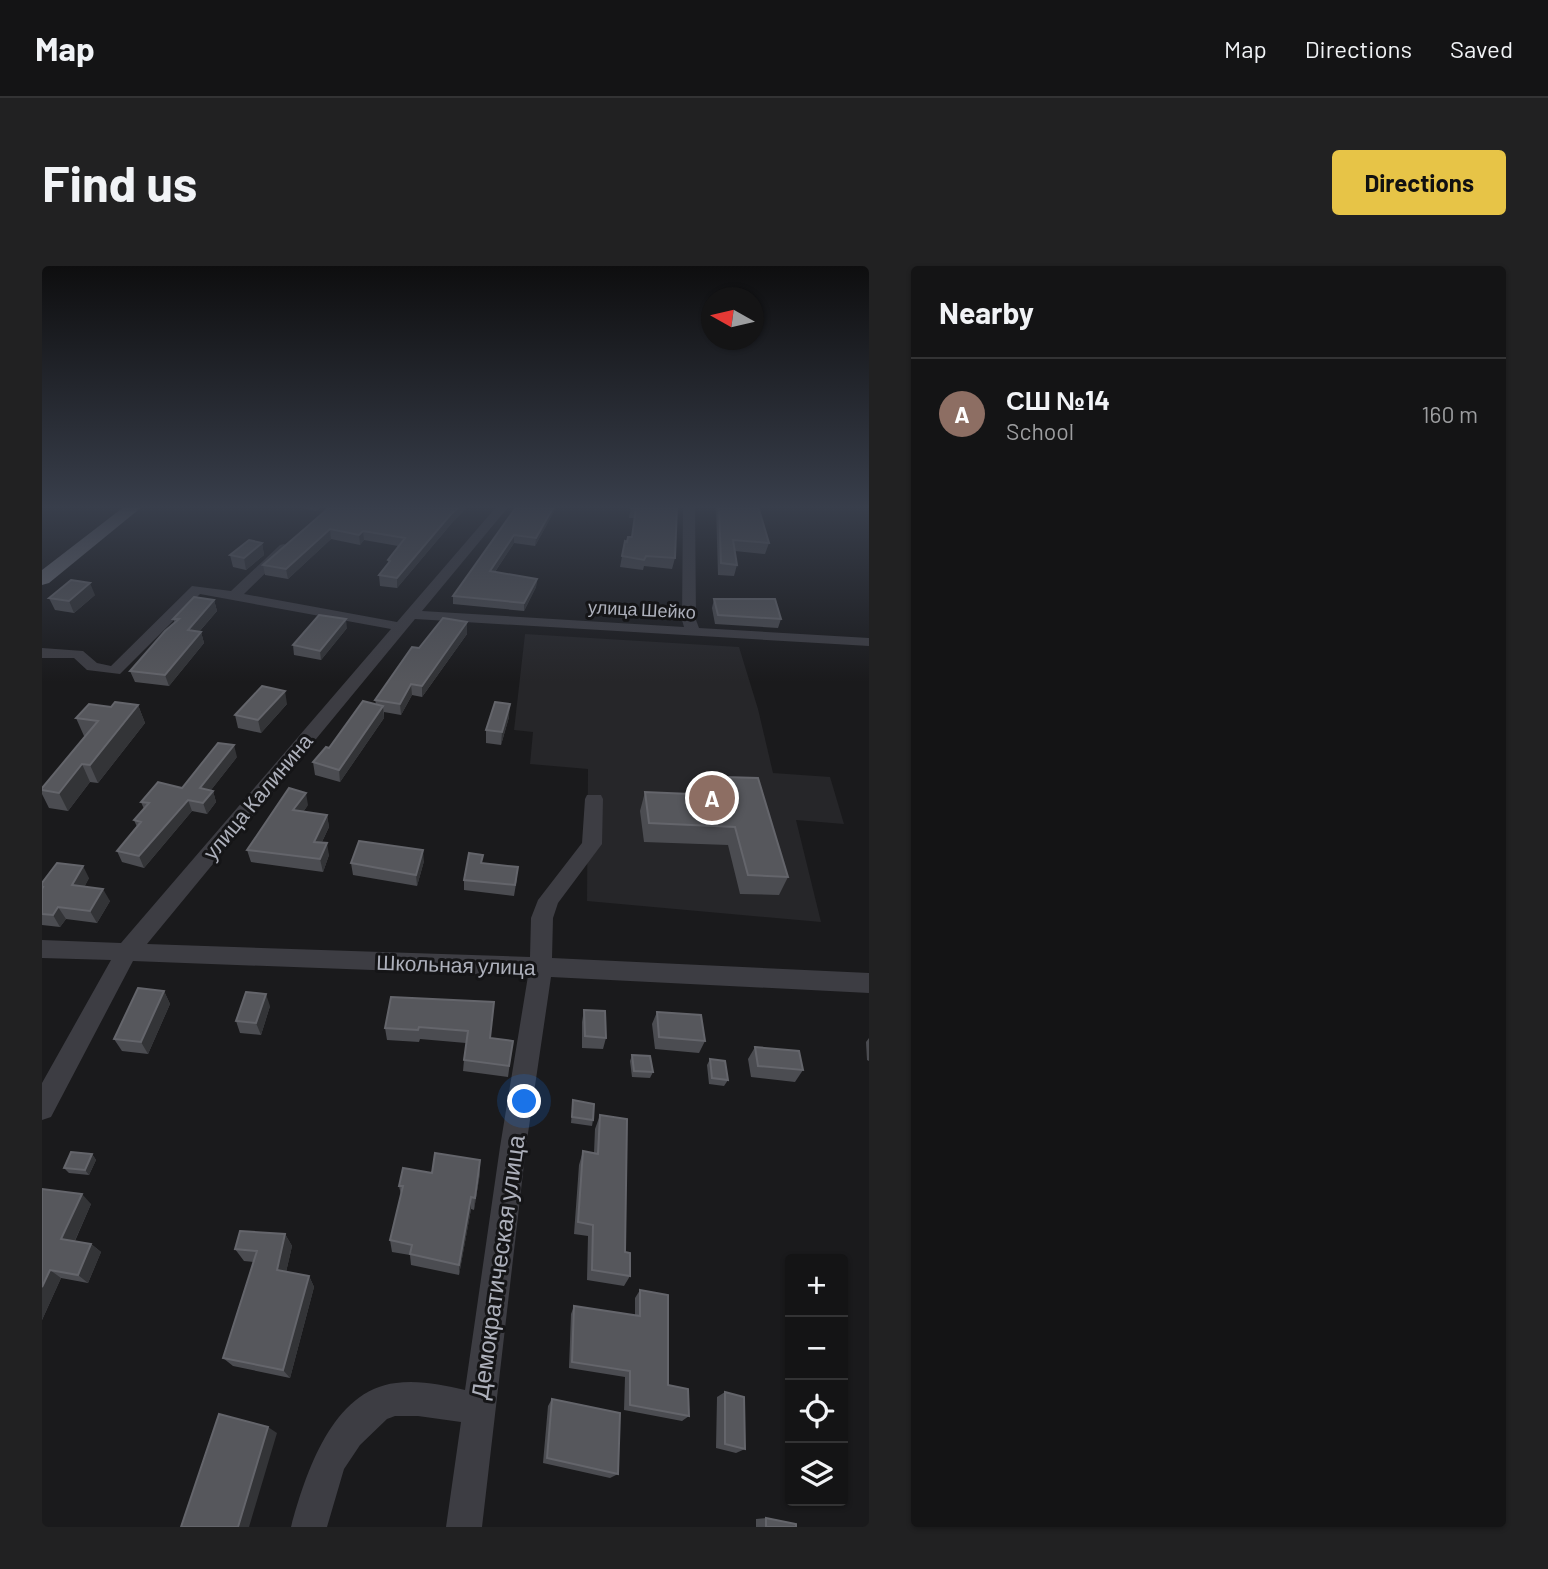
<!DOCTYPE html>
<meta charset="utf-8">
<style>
:root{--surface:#141415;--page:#212122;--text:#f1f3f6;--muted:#9d9ea0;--line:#333334;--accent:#e7c447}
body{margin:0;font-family:Barlow,sans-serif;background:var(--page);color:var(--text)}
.controls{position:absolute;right:21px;bottom:21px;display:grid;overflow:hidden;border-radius:7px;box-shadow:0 2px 5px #0004}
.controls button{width:63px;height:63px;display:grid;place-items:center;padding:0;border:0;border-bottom:2px solid var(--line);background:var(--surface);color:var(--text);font:35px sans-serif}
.compass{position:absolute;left:659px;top:21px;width:63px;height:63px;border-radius:50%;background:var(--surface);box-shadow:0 2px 5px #0004;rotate:278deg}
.you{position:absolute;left:483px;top:836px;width:24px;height:24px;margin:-18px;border:5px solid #fff;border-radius:50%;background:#1a73e8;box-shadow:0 0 0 10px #1a73e833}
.badge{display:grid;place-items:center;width:46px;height:46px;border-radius:50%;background:var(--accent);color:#fff;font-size:23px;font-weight:700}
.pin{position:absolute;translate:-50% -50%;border:4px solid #fff;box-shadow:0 2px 7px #0006}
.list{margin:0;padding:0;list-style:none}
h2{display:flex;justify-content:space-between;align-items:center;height:91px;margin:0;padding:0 28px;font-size:30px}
h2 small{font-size:23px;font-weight:400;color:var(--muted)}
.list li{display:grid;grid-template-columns:46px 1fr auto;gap:21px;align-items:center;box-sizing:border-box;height:112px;padding:0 28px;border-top:2px solid var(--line)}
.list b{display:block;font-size:26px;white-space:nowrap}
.list p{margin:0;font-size:23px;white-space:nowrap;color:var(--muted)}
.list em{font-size:23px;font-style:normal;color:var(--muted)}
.icon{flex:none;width:38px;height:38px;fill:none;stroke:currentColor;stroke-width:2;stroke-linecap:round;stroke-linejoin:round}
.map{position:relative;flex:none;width:827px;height:1261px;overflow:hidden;border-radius:7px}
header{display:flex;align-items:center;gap:42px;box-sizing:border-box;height:98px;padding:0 35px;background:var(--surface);border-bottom:2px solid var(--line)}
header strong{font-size:33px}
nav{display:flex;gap:38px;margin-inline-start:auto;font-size:24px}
.intro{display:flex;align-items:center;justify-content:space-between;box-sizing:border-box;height:168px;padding:0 42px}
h1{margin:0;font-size:49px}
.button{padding:18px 32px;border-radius:7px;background:var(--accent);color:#111;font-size:24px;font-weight:700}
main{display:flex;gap:42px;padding:0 42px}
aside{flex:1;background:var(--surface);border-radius:7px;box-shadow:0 2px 5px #0004}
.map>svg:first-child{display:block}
.built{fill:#262629}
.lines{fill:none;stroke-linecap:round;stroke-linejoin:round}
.minor{fill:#3d3d43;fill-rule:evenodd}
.highway{fill:#676971;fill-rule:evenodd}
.wall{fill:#4b4c51}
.shaded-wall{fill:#333437}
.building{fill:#56575c;stroke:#64656b;stroke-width:2}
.labels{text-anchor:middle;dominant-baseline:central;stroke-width:6;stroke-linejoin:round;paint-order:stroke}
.far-street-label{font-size:18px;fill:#adb0bb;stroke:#151517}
.street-label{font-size:21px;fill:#adb0bb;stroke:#151517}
.near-street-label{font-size:24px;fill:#adb0bb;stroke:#151517}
</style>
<header>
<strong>Map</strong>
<nav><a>Map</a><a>Directions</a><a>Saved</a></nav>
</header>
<div class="intro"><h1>Find us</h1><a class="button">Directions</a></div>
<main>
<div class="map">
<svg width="827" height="1261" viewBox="0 0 827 1261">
<rect width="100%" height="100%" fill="#1a1a1c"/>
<!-- built -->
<path class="built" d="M483,368L697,381L716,443L731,507L788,511L802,558L754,554L779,656L545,635L546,503L488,498L491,466L472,464Z"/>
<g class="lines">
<!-- minor -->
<path class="minor" d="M455,240H467L380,345L642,361L640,354L641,240H653L654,354L657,362L827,372V380L373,353L105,678L488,691L489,652L496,634L540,577L543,533L545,529H559L561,533L560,578L516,637L511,652L510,692L827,707V727L509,711L484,881L440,1261H404L419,1156L376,1150H353L345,1153L318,1179L302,1203L285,1261H249C263,1209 290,1124 354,1117C377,1114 401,1119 423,1124L458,881L486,710L91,695L9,851L0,854V817L69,694L0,692V674L79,677L349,363L158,328L78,408L45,404L32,392H0V382L41,385L55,397L69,400L150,320L189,325L238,279L242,278L248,282L246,285L202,328L355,356Z"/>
<!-- highway -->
<path class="highway" d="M83,240H101L7,317L0,319V304Z"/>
</g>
<!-- wall -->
<path class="wall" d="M250,240H281L274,245Z
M289,240L409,258L355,322L338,320L337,309L346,297V294L356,280L322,274L318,279L289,273L246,313L223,309L221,299Z
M475,240H515L493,280L472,277L453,306L495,313L494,321L482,345L411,338V330Z
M589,240H635L633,292L630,303L602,300L601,304L578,301L583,275L585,276L590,271L592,252H587Z
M674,240H716L727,277L723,288L693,285L695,299L692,310L676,309Z
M220,277L222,289L204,304L191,301L188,289Z
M53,329L32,347L13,344L7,332Z
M672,333L739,353L736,362L673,358L670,342Z
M172,334L175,345L157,366H159L162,377L127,420L93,416L88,405L133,357L131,353Z
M425,356V368L380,431L370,429L359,449L342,446V452L298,516L273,509L271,496L334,438L333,434L377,382Z
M305,362L279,394L252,389L251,379Z
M245,438L219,467L196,462L193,449Z
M96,439L103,457L56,517L48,516L26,545L7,542L0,528V522L44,470H42L34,452L69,441Z
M467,451L459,479L444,477V464Z
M195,491L169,524L171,525L174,536L165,548L150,545L102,602L80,596L75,585L95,561L92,554L102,543L99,536L140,522Z
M681,511L746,611L737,629L698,628L686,579L602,576L598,545L603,526L651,541L677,542L674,530Z
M266,539L261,546L285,549L287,561L280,576L287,589L281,606L209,596L205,584Z
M382,595L375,620L311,609L309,597Z
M440,597L475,612L472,630L422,624V614Z
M47,612L42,621L68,635L55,657L24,653L18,661L0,659V617Z
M122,725L128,738L106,788L80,785L72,773Z
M349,731L449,772L471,775L466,811L421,805L422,794L424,777L378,773L377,776L345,774L343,762Z
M228,740L219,769L198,767L194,755Z
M542,744L564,772L561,783L540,782V756Z
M615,746L663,775L657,787L613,783L610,758Z
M827,772V795L825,794L824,776Z
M713,781L761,804L753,816L709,811L706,793Z
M590,789L611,806L608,812L590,811L588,795Z
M668,793L686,814L682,820L667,818L665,799Z
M531,834L551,854L550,860L529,857Z
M558,849L588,1010L582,1020L545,1014L546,970L532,968L537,899L541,885L552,887L553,863Z
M50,888L54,894L47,909L27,907L22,902Z
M390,907H438L432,944L429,943L417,1009L369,999L368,989L350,986L348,974L359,929L357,920Z
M0,923L49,938L33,975L49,978L59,986L46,1017L19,1012L0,1054Z
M243,968L250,980L244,1006L267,1010L272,1021L248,1112L191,1100L181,1092L212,996L202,995L193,983Z
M598,1024L626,1119L647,1150L640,1155L582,1144L583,1111L527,1102L529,1048L532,1040L593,1050V1032Z
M683,1126L703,1183L694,1187L674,1182L675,1131Z
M510,1133L576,1208L568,1212L501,1197L506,1140Z
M724,1252L754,1261H714V1253Z"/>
<!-- shaded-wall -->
<path class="shaded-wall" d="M274,240H281L274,245Z
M418,240H427L409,258L355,322V312L409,248Z
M512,240H515L493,280L494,272Z
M288,263L289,273L246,313L244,303Z
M321,265L322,274L318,279L317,269Z
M472,269V277L448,313V305Z
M220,277L222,289L204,304L202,292Z
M495,313L494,321L482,345V337Z
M48,317L53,329L32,347L27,335Z
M172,334L175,345L149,375L146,364Z
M304,353L305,362L279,394L278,385Z
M425,356V368L380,431V420Z
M159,366L162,377L127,420L123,409Z
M369,418L370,429L359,449L358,438Z
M243,425L245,438L219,467L216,454Z
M468,438L467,451L459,479L460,466Z
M96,439L103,457L56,517L48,499Z
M341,440L342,452L298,516L297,504Z
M192,479L195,491L162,533L158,522Z
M40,498L48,516L26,545L17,527Z
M171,525L174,536L165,548L161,537Z
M264,527L266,539L254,556L251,544Z
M146,534L150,545L102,602L97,590Z
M285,549L287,561L274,588L272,576Z
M285,577L287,589L281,606L278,593Z
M381,584L382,595L375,620L374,609Z
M41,600L47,612L37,632L30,619Z
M61,623L68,635L55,657L48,645Z
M16,641L24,653L18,661L11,649Z
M122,725L128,738L106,788L99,776Z
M224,728L228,740L219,769L214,757Z
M50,888L54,894L47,909L43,904Z
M438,894V907L432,944L433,932Z
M40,928L49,938L30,981L19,973Z
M429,931V943L417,1009V999Z
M243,968L250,980L242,1015L235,1004Z
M49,978L59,986L46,1017L36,1009Z
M8,1004L19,1012L0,1054V1021Z
M267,1010L272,1021L248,1112L241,1104Z
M226,1161L235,1167L207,1261H196Z"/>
<!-- building -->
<path class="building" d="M289,240H375L381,241L382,240H418L409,248L355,312L337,309L348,295L346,294L363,272L321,265L317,269L288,263L244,303L221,299Z
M475,240H512L494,272L472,269L448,305L495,313L482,337L411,330Z
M589,240H635L633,292L604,290L602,294L580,290L583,275L585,276L586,271H590L594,242H589Z
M677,240H716L727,277L691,274L695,299L679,297Z
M207,274L220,277L202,292L188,289Z
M29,314L48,317L27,335L7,332Z
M152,331L172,334L146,364L159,366L123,409L88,405L123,365L137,353H131Z
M672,333H733L739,353L676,349Z
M277,349L304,353L278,385L251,379Z
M401,352L425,356L380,420L369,418L358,438L333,434L370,381L377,382Z
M220,420L243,425L216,454L193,449Z
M321,435L341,440L297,504L271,496L284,481L287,482Z
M73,436L96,439L48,499L40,498L17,527L0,524V522L56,455L34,452L47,438L69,441Z
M453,436L468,438L460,466L444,464Z
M176,477L192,479L158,522L171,525L161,537L146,534L97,590L75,585L99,556L92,554L107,537L99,536L116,516L140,522Z
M681,511L716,512L746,611L706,609L693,561L607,557L603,526L648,528L651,541L680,542L679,537H687Z
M247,522L264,527L251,544L285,549L272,576L285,577L278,593L205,584Z
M317,575L381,584L374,609L309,597Z
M427,587L441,589L439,597L476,601L473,619L422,614Z
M15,597L41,600L30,619L61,623L48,645L16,641L11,649L0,648V623L1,621H0V617Z
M96,722L122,725L99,776L72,773Z
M204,726L224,728L214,757L194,755Z
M349,731L452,736L448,772L471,775L467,800L422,794L426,765L377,761L376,764L343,762Z
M542,744L563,745L564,772L543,770Z
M615,746L659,749L663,775L617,771Z
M713,781L757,785L761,804L716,800Z
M590,789L608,790L611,806L592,805Z
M668,793L683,795L686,814L670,812Z
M531,834L552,838L551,854L530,851Z
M558,849L585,853L583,986L588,987V1010L550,1004L551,959L536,956L541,885L556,888Z
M29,886L50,888L43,904L22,902Z
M393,887L438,894L433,932L429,931L417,999L368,988L370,979L348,974L361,920H357L361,902L390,907Z
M0,923L40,928L19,973L49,978L36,1009L8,1004L0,1021Z
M198,965L243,968L235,1004L267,1010L241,1104L181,1092L215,985L193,983Z
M598,1024L626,1029V1119L646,1123L647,1150L588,1139V1105L530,1096L532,1040L598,1050Z
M683,1126L702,1131L703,1183L683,1178Z
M510,1133L578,1147L576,1208L505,1192Z
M177,1148L226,1161L196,1261H139Z
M724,1252L754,1258V1261H724Z"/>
<!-- sky -->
<linearGradient id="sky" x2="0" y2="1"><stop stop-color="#0e0e0f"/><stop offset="0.58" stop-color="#383e4b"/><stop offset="1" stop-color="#383e4b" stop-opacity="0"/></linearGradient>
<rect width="827" height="416" fill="url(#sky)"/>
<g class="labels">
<!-- far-street labels -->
<g class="far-street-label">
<text transform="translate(600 343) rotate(3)">улица Шейко</text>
</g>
<!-- street labels -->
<g class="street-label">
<text transform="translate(215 530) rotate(-50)">улица Калинина</text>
<text transform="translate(414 698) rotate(2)">Школьная улица</text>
</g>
<!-- near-street labels -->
<g class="near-street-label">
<text transform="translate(455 1001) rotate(-82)">Демократическая улица</text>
</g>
</g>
</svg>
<div class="controls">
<button>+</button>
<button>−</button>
<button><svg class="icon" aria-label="locate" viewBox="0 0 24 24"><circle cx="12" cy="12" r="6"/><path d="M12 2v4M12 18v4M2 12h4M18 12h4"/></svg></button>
<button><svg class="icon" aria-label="layers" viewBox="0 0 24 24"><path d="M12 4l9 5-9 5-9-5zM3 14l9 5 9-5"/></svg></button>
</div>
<svg class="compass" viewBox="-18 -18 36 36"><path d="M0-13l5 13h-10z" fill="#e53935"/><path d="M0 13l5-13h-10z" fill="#9d9ea0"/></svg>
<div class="you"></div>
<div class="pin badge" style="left:670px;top:532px;background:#8d6e63">A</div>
</div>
<aside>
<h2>Nearby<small></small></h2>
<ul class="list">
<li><span class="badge" style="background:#8d6e63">A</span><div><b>СШ №14</b><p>School</p></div><em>160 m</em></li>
</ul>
</aside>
</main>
